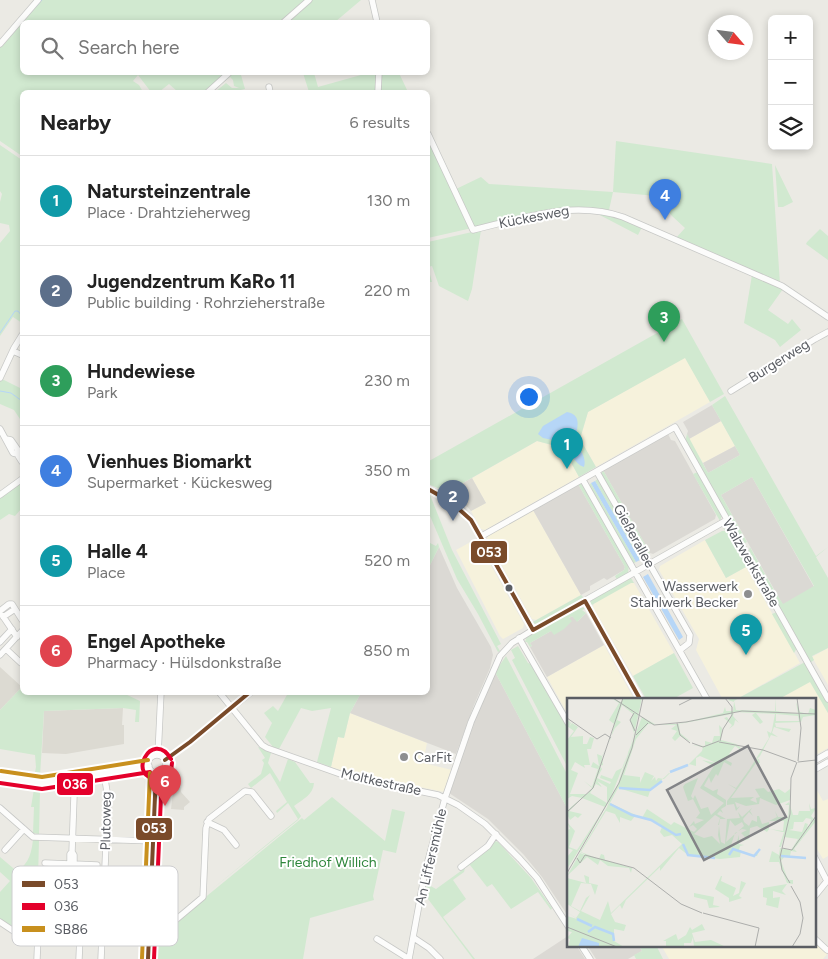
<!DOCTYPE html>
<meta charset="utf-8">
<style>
:root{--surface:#fff;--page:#f2f2f2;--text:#222;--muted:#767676;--line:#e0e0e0;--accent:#0b8043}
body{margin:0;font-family:Figtree,sans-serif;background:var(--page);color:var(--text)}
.controls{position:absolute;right:15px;top:15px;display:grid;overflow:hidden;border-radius:8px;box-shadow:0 2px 8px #0003}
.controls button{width:45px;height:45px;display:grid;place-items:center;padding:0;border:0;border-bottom:1px solid var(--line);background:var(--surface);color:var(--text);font:25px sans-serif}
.compass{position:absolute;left:708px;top:15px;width:45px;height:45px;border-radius:50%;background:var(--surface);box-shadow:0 2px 8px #0003;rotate:118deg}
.you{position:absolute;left:528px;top:396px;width:18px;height:18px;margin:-12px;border:4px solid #fff;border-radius:50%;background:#1a73e8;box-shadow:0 0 0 8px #1a73e833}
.badge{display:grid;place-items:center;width:32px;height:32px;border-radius:50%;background:var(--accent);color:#fff;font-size:16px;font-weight:700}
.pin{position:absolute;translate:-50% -41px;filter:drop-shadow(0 1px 2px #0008)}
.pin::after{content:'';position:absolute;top:26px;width:18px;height:15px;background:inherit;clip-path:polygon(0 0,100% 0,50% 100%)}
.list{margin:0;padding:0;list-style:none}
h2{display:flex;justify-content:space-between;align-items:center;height:65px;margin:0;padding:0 20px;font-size:21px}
h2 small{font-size:16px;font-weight:400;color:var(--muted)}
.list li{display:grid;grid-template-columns:32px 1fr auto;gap:15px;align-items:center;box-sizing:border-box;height:90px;padding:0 20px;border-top:1px solid var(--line)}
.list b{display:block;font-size:19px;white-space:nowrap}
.list p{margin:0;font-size:16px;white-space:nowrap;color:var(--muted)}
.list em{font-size:16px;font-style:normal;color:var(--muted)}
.icon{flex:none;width:28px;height:28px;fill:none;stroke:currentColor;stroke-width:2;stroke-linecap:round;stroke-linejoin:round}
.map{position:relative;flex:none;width:828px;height:959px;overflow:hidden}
.search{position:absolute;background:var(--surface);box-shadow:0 2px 8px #0003;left:20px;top:20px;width:410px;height:55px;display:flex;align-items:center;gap:12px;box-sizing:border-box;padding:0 18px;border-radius:8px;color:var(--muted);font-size:19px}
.panel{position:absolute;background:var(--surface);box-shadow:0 2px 8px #0003;left:20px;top:90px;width:410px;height:605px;border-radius:8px}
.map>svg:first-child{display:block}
.commercial{fill:#f6f2dc}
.industrial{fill:#dbd9d4}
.education{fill:#dcdad2}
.green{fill:#d1e9d0}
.water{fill:#b6d6f7}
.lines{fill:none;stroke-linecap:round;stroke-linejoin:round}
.stream{stroke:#b6d6f7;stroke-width:1}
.minor-casing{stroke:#c7c8c6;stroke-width:7}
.minor{stroke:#fcfcfb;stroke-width:5.5}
.bus-1-casing{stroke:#fff;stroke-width:8}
.bus-2-casing{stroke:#fff;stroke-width:8}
.bus-3-casing{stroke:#fff;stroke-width:8}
.bus-1{stroke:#7a4b2a;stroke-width:4}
.bus-2{stroke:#e4002b;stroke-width:4}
.bus-3{stroke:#c8901e;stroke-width:4}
.bus-dot{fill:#5a5d63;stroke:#fff;stroke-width:2}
.poi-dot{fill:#8d8e90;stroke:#fff;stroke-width:2}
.labels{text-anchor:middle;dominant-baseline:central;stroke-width:4;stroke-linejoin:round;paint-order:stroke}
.street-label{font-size:14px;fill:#5a5d63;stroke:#fff}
.poi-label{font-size:14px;fill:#5a5d63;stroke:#fff;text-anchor:end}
.park-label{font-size:14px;fill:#2e863b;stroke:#fff}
.inset-river{fill:none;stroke:#b6d6f7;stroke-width:2.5}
.inset-road{fill:none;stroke:#adaeac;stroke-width:1}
.view{fill:#838487;fill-opacity:0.15;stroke:#838487;stroke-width:2.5}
.inset-edge{fill:none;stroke:#5a5d63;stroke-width:2.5}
.key{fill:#fff;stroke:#ceced0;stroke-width:1}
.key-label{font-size:14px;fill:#5a5d63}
.line-badge{stroke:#fff;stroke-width:2}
.badge-label{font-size:14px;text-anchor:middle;font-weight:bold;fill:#fff}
</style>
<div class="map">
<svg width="828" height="959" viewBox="0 0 828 959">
<rect width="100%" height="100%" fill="#ebeae4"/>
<!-- commercial -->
<path class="commercial" d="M685,357L710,402L596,467L580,439L588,412Z
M721,421L735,446L703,463L689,439Z
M537,441L563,448L579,477L485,530L481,529L471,511L486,503L472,478Z
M533,510L581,595L536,620L532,619L487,539L488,535Z
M476,539L524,624L523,628L503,639L500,636L456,550Z
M705,540L726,578L746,567L800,663L737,699L722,698L696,650L699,639L659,570L660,566Z
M631,582L634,583L674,653L633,676L593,607L594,603Z
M604,645L634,699H568V715L547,677Z
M828,648V685L812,657Z
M810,681L828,713V748L814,756V699H779Z
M350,713L427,743L423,763L452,770L444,792L351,773L331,767L338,737L344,738Z
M814,785L823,801L828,799V856L823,859L814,844Z
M814,941L828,953L823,959H669L661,945H814Z"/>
<!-- industrial -->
<path class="industrial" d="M712,405L721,421L689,439L687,434L688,431L683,422Z
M668,434L671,440L675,441L716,515L715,519L653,554L650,553L603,470Z
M735,446L740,455L708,473L703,463Z
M752,477L814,587L783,605L721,495Z
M578,484L625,567L624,570L607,580L604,578L590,586V590L581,595L533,510Z
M439,547L457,588L491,647L493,655L490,668L474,705L456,754L350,713L361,693L428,692V569Z
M586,613L604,645L547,677L530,647L532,646L530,643L551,631L572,616L578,621Z
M495,672L568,810V916L542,877L524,855L488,819L449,793L466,741Z
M568,936V945H576L585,959H533Z
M587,945H639L642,951L628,959H596Z"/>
<!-- education -->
<path class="education" d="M472,478L486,503L471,511L463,502L447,492Z
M0,667L22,687L0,710Z
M123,708L122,725H124V744L66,754L42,753L44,711Z
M180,786L181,792L190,802L184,807V810L171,809L173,792Z"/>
<!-- green -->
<path class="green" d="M40,0H361L335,22H289L287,17L281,22H22V72L228,73L206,92H178L169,84L159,92H151L138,75L133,81L139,85L143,92H22V156L0,141V46Z
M381,72L399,73L408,92H381Z
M232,73H243L241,75L245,89L232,92H215L226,83L232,88H239L234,86L233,80L230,77L211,92Z
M303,73H314L318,87L368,73H377V92H309Z
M428,136L472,228L428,238Z
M616,141L772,164L780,284L676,238L685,228L672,216L656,196L613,192L609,210L574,207L554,209L474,228L456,189L481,177L489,184L613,192Z
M0,145L22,160V323L13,317L0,336V243L10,231L9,225L0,223V202L2,194L0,191Z
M775,165L793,202L783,207H778Z
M594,212L608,213L642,227L638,235Z
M820,229L828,236V260L806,244L807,242Z
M481,230L472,289L468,301L439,286L432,266L428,267L432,282H428V242Z
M752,275L783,289L768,310L788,324L792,319L801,330L780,347L775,340L744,323Z
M682,319L724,394L710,402L685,358L588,412L580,439L596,467L579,477L563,448L537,441L447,492L428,484V457L429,461Z
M0,378L22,389V422L14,410L0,404Z
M725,396L816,556L828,547L816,557L828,578V648L812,656L814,660L810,663L773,596L776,593L783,604L814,586L752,477L721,495L747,542L743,544L685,442L687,434L708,473L740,455L712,405Z
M603,470L650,553L646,555L601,475Z
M698,472L722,515L720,521L693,474Z
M599,478L644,557L640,560L595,481Z
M22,481V508L15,516L9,514L0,520V496Z
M581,483L629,565L628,573L617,580L615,576L624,570L625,567L578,484Z
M591,483L636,562L632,564L588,487Z
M428,494L430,495L452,550L501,644L497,646L500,651L498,652L478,614L457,579L430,516L428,507Z
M723,528L732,533L748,562L746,567L726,578L705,540L722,531H725Z
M428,542L436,546L438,543L439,547L428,569Z
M750,547L774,590L770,592L748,553Z
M631,578L634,583H631L590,606L591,599Z
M581,595L584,598L538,624L531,623Z
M577,607L586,608L582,610L586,613L577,622L572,616L569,618L572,621L564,629L554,635L551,631L530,643L532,646L530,647L527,642H525L527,636Z
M777,612L797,648L794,653L772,614Z
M518,646L528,663L531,664L568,729V768L512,660L515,658L511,650Z
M674,653L693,688L673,699H646L633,676Z
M506,656L568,776V810L495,672Z
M805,662L828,703V713L810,682L779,699H737Z
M22,687V692L123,693L140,701L139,722H135L136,710L123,708L44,711L40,776L34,778L36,767L35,755L0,749V710Z
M288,693H361L350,713L344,738L338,737L331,767L317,762L331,708L312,711L301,708L279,749L273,747L265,737L272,723L264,713L273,706L278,711Z
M258,747L271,753L268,763L280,782L288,759L295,762L310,783H314C313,795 303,799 294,806L301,816L298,820L206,894L298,819L288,803L277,813L276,811L287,802L270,773L251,788L248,784L261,774L264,763L262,760L265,758Z
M34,789L40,790L39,834L33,833L34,807H31Z
M332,797L385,841L392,809L405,812L396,853L383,850L373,896L374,900L310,918L303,959H153L157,931H164L302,818L304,820Z
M33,839L39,840L38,879L64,880L66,882L103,881V894L76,893L74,891H59L57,893L37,892L14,928L0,919V892L10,881L0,872V857L13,868L18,870C29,864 32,851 33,839Z
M495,841L498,842L531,878L552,908L551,910L538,892L511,909L492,884L487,887L470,865L465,868L464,872L453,880L466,899L443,917L475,959H473L428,899L424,898L427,884L436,889L465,868Z
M639,945H656L663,959H636L634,955L642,951Z"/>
<!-- water -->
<path class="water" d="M567,412C585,416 574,430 577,441C579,450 587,457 584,467C574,464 570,450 562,442L543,438L538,434L543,426Z
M595,481L640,560L636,562L591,483Z
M648,574L683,637L679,640L643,577Z"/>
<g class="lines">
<!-- stream -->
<path class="stream" d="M23,21L42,0
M0,333L15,311H18L22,316
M0,391L11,393L22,401
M31,886L48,890C52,888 55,884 59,883C64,882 90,886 96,888"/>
<!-- minor casing -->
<g class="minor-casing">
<path id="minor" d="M372,0L377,22
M284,22L309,0
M0,44L38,0
M269,87L270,92
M208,92L230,72
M378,92L379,72
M428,134L473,230C523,218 573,200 623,217L782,286L828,317
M13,351L22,355
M0,378L14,348L22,335
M731,391L815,339L828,332
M0,429L13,453L17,454
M6,439L11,440L18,450L17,454L22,462
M597,472L690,635L689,643L680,650
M583,480L707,699
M428,489C446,497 458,504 471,520L533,630
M0,495L22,479
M480,537L675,427L828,699
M585,601L640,699
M0,611L9,604H12L22,620
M0,612L17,637
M3,617L15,609
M519,638L568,723
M0,642L12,629
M6,649L21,663L22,661
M0,655L22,631
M219,692L262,745L267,748L346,776L438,795L458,805L485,824L520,859L537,878L568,926
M158,755L161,692
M148 764a9 9 0 1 1 18 0a9 9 0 1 1-18 0Z
M165,760L190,742L251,692
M814,761L828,753
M814,770L828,762
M0,777L42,783L149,766
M72,778L74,796L72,852L70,854V864H74V855L72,852
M0,808L33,837L154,841
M207,822L224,830L236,845
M5,850L24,829
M814,856L827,881L814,897
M45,863L70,864
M74,864L97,865
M461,867L488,846L496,834
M43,908L72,909
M64,909V917L70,922
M0,922L15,932L38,935L150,939
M151,928H166L203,897L206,828L209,819L245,791L252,792L271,816
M70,936L72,909L96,910
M414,938L429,948L440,959
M814,938L827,950
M377,939L409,959
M581,945L590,959
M37,959L38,935
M79,959L80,936
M101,959L108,798L104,773
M148,959L150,939L156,773
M409,959L425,872L445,798L471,722L500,656L512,643L533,630L727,520"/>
</g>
<!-- minor -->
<use href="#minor" class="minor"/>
<!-- bus-1 casing -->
<g class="bus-1-casing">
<path id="bus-1" d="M428,489L451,502L471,520L533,630
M585,601L640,699
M533,630L585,601
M165,760L190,742L250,692
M148,959L156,773"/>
</g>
<!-- bus-2 casing -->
<g class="bus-2-casing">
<path id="bus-2" d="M171,759C152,727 124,780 160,779L171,771L172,763
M0,783L42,789L150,772
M154,959L162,773"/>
</g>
<!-- bus-3 casing -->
<g class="bus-3-casing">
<path id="bus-3" d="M1,771L42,777L148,760
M142,958L150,773"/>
</g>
<!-- bus-1 -->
<use href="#bus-1" class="bus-1"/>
<!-- bus-2 -->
<use href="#bus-2" class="bus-2"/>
<!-- bus-3 -->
<use href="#bus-3" class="bus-3"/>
</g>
<!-- markers -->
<circle class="bus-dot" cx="509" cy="588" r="4.5"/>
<g class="poi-dot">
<circle cx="748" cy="594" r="5"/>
<circle cx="404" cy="757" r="5"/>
</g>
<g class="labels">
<!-- street labels -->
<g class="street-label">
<text transform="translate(534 217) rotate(-11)">Kückesweg</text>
<text transform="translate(779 361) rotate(-32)">Burgerweg</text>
<text transform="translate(634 536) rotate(61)">Gießerallee</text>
<text transform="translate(751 563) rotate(60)">Walzwerkstraße</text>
<text transform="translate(381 782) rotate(13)">Moltkestraße</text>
<text transform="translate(106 821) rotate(-89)">Plutoweg</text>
<text transform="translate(431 857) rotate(-77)">An Liffersmühle</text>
</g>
<!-- poi labels -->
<g class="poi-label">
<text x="738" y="586">Wasserwerk<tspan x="738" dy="16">Stahlwerk Becker</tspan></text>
<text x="414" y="757" text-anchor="start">CarFit</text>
</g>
<!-- park labels -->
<g class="park-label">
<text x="328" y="862">Friedhof Willich</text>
</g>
</g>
<!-- overview -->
<g transform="translate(567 698)">
<rect width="249" height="249" fill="#ebeae4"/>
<path d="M44,0L54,4L56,0H75L67,36L51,86L34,117L0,171V159L6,152L0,150V132L3,131L0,124L8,133L2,149L10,152L38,109L15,100L2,113L15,116L11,120L8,118L3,122L0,116V113L4,109L15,100L5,98L0,101V42L7,33L0,28V21L4,25L2,29L5,25L11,29L4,39L16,38V46H20L23,39L27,40L24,51H20L23,67H17L18,70L8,64L4,72L11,75L3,96H20L25,90L17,83L25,89L31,71L24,69L26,64L32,68L30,56L35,58L44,40L47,26L42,22L52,5ZM55,7L66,16L63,22L67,35L57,69L49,73L45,81L34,77L33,80L44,84L43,86L30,80L35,71L33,68L36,67L35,59L48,30L54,24L50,22ZM30,83L40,89V105L23,95L29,86L35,89ZM165,0H172L167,3L169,12L208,13L209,0V13L231,16L229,4L233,14L241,16L243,10L249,12V17L236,19L234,24L208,25L209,29L224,31L222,34L207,29L205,35L211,39L204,37L193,58L189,62L192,61L193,65H189L164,100L187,99L183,102L190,105L189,100L193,99L188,91L197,90L201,94L212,91L218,95L223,91V102L209,107L193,100L192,106L179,108L168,104L170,110L173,108L169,113L167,106L160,107V103L169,91L161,86L169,90L182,72L202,40L200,33L204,35L205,32L208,16L189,15L196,24L193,26L185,17L188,15L167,14L166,18L172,25L164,33L172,25L168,22L167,27L162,31L165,27L157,20L160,19L162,22L165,16L112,26L113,35L124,44L113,38L108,43L105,40L110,33L104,31L109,27L81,26L69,41L57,77L73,79V85L78,74L87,78L84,83L88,79L89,83L91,80L97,81L107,71L121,67L135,53L136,49L125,47L138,48V43L145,45L147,38H153L152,27L155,30L154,42L169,46L173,49L174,52L168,48L162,56L166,58L162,57L159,62L165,65L164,68L157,64L151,78L149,76L144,85L142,79L137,88L146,93L151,91L150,96L159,102V108L154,111L156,115L153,113L150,116L159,121H153L152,127H157H151L153,120L148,117L127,136L137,140L145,138L153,146L151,137L152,128L154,144L158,146L160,121L173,120L171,114L175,119L185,110L183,113L186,118L182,114L176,121L177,124L182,128L185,122L190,124V118H192L195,126L202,124V131L200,134L190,128L183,130L182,141L176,143L178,139L174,135L180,132L175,131L168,135L164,147H169L172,137V146L177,147L173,148L172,152L187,158L193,151L190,158L181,157L174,153L173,159L153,161L121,157L112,150L93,173V169L59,202L55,211L53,207L44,216L48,224L59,227L57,233L47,231V243L57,249H1L3,241L0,240L5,234L0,233V218L10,221L0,214L9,220L13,214L0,206V180L19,185L17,177L22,179V185L31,187L28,197L24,186L14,185L4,208L13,213L19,200L23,197L14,213L33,222L41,203L44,215L115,146L105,137L97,139L93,134L95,129L84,122L68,118L64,123L53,119V125L48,116L39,113L14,154L32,161L34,156L37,157L38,162L65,170L64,175L62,170L41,168L33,162L31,167L20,159L0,178L13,155L21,158L13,154L40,109L75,19L88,26H111L156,15L158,9L159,13H166L167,4L161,2ZM209,16L231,18L232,23H209ZM133,58L149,65L135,62L147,68L133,90L157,105L144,117L141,109L134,111L128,97L126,101L124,98L131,80L118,86L116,89L121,103L126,101L133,115L129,120L137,122L128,126L127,123L122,129L126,127L130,131L127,134L107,124L104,127L80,111L75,120L43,105L51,90L81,99L83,93L102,75L122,66L129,68V60ZM163,122L168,128L175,124L177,128L159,144ZM222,104L226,117H231L232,113H243L242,105L244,111L249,110L244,118L249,123L227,151L230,154L224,153L223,158L236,159L239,160L218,158L214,163L221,182H226V186L220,185L212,164H202L205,153L212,157L213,150L224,152L231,141L217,139L214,149H212L217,134H215L203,131L216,133L217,123H202L210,119L208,113L211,119H221L222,107H218ZM239,120L244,121L243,127L240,129L241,126L238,125L235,134L222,132L226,131L227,124H236ZM154,178H155L154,183L169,190L166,198L172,195L174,183L179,185L172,198L175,200L162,204V200L148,191ZM220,186L215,193L219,197L206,193V200L213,199L211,210L199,207L200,200L196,199V190ZM127,195L147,199L146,207L151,208L153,209H152L142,210L140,202L127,199ZM135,226L138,232L125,235L128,244L144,242L159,249H127L126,239L124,245H117V249H99V243H96L109,236L111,242L119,237L123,229L125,232Z" fill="#d1e9d0" fill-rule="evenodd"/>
<path d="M15,240L32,245V249H11Z" fill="#b6d6f7"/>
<path class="inset-river" d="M103,74L121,67M52,90L83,92L95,83M43,106L65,117L84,122L109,137L114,136M116,146L121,157L148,160M162,157L166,151L187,158L193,151M214,158L239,160M10,221L25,228M21,234L28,229L46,236L47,243"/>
<path class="inset-road" d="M46,0L87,27L119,24L175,13L249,16M230,0L234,30L231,63M112,7L126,0M67,15L63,22L68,33M0,20L30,41L38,36L44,40M110,25L113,37L123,45M69,37L81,25M153,43L156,31L165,17V9L158,0M152,44L196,52L229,64M125,45L136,49L152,43M231,64L249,62M0,114L26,90L56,0M215,150L225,152L249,118M18,157L67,170L114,206L135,215M10,160L13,165L18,157M0,175L52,85L65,50L76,0M223,185L215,172L213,159L223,116L224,80L230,64M224,188L233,204L236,220L233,236L225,249M136,215L192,230L188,249M0,229L50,249"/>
<path class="view" d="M181,48L219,119L137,162L100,92Z"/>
<rect width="249" height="249" class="inset-edge"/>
</g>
<!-- legend -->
<rect x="12" y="866" width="166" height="80" rx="8" class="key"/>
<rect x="22" y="881" width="23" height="6" fill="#7a4b2a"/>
<rect x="22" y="903" width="23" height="7" fill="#e4002b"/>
<rect x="22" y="926" width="23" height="6" fill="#c8901e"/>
<g class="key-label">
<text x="54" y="889">053</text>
<text x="54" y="911">036</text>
<text x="54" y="934">SB86</text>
</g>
<g class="line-badge">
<rect x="470" y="540" width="38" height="24" rx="5" fill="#7a4b2a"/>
<rect x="56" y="772" width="38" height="24" rx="5" fill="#e4002b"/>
<rect x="135" y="817" width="38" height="24" rx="5" fill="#7a4b2a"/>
</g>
<g class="badge-label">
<text x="489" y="557">053</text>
<text x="75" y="789">036</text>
<text x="154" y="833">053</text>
</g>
</svg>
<div class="controls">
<button>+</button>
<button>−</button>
<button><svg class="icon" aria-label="layers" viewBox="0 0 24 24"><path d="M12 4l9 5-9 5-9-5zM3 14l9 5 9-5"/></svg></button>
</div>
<svg class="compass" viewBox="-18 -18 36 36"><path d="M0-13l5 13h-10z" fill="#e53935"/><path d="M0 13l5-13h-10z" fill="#767676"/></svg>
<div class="you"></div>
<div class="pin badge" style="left:567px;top:469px;background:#0f9aa8">1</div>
<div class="pin badge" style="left:453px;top:521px;background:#5c6f8a">2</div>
<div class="pin badge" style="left:664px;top:342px;background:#2e9e5b">3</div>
<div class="pin badge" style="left:665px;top:220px;background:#3f7fe0">4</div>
<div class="pin badge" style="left:746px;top:655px;background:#0f9aa8">5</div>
<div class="pin badge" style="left:165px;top:806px;background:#e0444e">6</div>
<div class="search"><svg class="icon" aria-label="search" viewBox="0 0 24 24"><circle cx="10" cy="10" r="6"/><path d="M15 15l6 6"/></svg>Search here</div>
<section class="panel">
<h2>Nearby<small>6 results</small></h2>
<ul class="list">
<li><span class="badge" style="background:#0f9aa8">1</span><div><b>Natursteinzentrale</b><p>Place · Drahtzieherweg</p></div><em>130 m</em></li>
<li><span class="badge" style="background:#5c6f8a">2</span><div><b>Jugendzentrum KaRo 11</b><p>Public building · Rohrzieherstraße</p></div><em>220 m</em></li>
<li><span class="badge" style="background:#2e9e5b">3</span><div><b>Hundewiese</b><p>Park</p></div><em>230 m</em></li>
<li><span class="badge" style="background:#3f7fe0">4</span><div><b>Vienhues Biomarkt</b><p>Supermarket · Kückesweg</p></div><em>350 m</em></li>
<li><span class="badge" style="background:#0f9aa8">5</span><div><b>Halle 4</b><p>Place</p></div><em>520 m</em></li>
<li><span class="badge" style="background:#e0444e">6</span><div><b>Engel Apotheke</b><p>Pharmacy · Hülsdonkstraße</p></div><em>850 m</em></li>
</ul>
</section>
</div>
